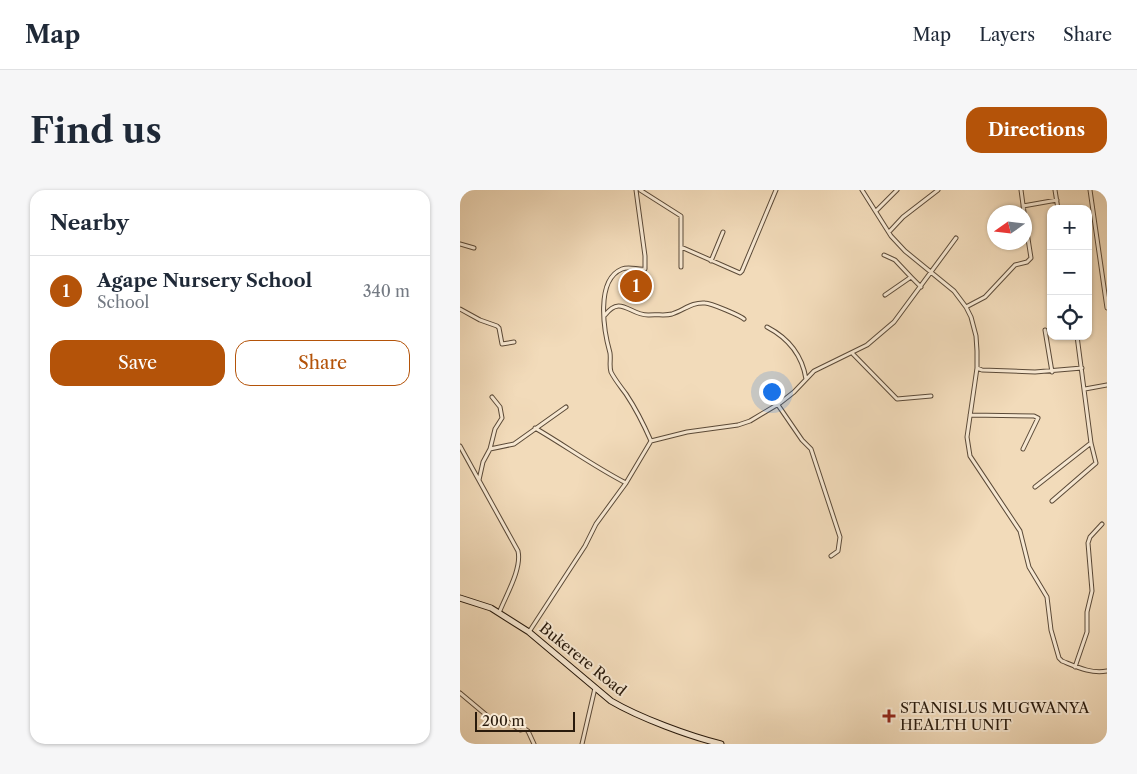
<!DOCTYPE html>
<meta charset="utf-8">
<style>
:root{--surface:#fff;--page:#f6f6f7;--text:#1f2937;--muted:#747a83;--line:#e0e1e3;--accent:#b45309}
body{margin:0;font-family:"Libre Caslon Text",serif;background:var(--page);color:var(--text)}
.controls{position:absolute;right:15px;top:15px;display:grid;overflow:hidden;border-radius:10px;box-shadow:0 1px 4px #0004}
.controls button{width:45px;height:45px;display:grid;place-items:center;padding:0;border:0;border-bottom:1px solid var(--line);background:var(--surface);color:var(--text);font:25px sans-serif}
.compass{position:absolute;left:527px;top:15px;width:45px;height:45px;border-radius:50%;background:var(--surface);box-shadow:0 1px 4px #0004;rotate:256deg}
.scale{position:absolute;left:15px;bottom:12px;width:100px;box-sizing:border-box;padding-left:5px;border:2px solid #291a0c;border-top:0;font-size:14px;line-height:18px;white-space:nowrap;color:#291a0c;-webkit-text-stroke:4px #f7e8d2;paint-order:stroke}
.you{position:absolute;left:311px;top:201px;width:18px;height:18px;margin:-12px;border:4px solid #fff;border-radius:50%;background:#1a73e8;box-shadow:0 0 0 8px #1a73e833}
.badge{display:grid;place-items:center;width:32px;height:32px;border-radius:50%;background:var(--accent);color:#fff;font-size:16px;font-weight:700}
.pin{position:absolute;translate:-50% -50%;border:2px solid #fff;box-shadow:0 1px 5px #0006}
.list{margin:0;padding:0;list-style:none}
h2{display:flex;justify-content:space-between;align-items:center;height:65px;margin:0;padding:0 20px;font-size:21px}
h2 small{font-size:16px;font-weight:400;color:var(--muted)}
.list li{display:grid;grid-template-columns:32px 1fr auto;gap:15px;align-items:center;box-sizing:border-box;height:70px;padding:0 20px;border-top:1px solid var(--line)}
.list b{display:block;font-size:19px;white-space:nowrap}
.list p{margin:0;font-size:16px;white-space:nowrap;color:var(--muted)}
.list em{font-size:16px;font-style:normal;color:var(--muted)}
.actions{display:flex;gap:10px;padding:15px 20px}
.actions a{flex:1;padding:11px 0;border:1px solid var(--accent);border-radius:15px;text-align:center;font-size:18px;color:var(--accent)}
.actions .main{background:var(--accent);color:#fff}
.icon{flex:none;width:28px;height:28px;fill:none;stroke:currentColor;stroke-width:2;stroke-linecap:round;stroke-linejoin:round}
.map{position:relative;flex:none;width:647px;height:554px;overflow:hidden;border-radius:15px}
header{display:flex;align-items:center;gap:30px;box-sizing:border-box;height:70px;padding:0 25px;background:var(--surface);border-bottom:1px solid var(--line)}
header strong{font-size:24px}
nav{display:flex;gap:28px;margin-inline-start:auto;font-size:18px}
.intro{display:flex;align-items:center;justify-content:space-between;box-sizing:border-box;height:120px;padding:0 30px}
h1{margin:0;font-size:35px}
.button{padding:12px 22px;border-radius:15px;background:var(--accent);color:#fff;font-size:18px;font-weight:700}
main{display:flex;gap:30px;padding:0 30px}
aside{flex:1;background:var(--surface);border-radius:15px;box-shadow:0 1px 4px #0004}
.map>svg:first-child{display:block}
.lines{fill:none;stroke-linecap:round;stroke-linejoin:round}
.street-casing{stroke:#5b4a38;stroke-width:5}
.secondary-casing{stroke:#291a0c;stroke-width:7}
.street{stroke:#f7e8d2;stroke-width:3}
.secondary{stroke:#f7e8d2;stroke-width:5}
.poi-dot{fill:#8f2418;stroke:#f7e8d2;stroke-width:2}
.labels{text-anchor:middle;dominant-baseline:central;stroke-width:4;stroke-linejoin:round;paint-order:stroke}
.street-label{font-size:15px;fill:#291a0c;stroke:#f7e8d2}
.poi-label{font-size:15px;fill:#291a0c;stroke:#f7e8d2;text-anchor:start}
</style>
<header>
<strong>Map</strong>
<nav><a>Map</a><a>Layers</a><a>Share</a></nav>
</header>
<div class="intro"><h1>Find us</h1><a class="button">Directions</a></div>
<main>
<aside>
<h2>Nearby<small></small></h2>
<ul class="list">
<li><span class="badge">1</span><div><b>Agape Nursery School</b><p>School</p></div><em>340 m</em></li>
</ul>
<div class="actions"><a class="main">Save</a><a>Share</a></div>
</aside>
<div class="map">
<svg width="647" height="554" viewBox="0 0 647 554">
<rect width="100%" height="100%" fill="#f2dbba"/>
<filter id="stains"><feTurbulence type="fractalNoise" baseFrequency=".004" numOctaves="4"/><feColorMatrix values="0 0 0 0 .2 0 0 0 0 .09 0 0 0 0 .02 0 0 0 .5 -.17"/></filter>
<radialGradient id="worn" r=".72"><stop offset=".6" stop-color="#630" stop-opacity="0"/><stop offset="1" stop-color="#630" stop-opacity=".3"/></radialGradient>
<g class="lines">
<!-- street casing -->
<g class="street-casing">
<path id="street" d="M180,0L221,26V77
M402,0L431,46L445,61L494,101L506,117L511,127L516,146L517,161V178L507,247L510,266L560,341L569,377L587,407L591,440L599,468L602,471C617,477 631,484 647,481
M561,0L564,22
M595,0L598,19
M630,0L647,118
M0,5L3,0
M563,16L597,10
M416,21L437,0
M429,42L443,27L478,0
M0,54L14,58
M221,57L280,83L282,81L316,0
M424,65L435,70L451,87
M251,71L263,42
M425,105L451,87L461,97
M506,117L525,107L555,75L567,72L571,68L564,23
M0,119L20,130L37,136L39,138L42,154L54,152
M145,125C161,104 170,126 189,125C197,124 205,126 212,124C224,120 232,112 245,113C251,113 281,126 284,129
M307,137C328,148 342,164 346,189
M585,140L592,182
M393,164L437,209L471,206
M517,178L522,180L575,182L622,178
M625,199L647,195
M318,215L342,250L351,259L380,347L378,361L371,366
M510,225L574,226L578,228L563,259
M75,238C106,256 133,276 166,293
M191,251L227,242L278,235L290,231L320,213L334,202L354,181L407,155L434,132L496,48
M0,256L58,361C62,379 46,405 39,423
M30,259L54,254L106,217
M19,290L23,272L30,259L35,239L42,228L40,217L32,207
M575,297L631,253
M592,311L636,273L631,253L617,146
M69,442L125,356L136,334L166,293L191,251C184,235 176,219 166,204C161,197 155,190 151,182C149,176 151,170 150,163C144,142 135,90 162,79C169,76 178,80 185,79V66L176,0
M615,477L627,442V422L632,401L628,353L630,347L642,334
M0,503L37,534L44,529L60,540L65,539L68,541L74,554
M122,554L135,498"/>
</g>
<!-- secondary casing -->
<g class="secondary-casing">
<path id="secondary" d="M0,408L31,418L69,442L151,511C180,528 229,546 261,554"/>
</g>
<!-- street -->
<use href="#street" class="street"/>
<!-- secondary -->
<use href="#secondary" class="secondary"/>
</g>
<!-- markers -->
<path class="poi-dot" d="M426.5 518.5h5v5h5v5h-5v5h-5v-5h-5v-5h5z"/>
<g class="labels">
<!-- street labels -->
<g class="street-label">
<text transform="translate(123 469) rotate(39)">Bukerere Road</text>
</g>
<!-- poi labels -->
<g class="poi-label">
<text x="440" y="517">STANISLUS MUGWANYA<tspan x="440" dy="17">HEALTH UNIT</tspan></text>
</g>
</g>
<rect width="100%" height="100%" filter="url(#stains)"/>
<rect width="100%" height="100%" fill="url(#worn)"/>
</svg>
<div class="controls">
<button>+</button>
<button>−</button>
<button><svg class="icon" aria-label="locate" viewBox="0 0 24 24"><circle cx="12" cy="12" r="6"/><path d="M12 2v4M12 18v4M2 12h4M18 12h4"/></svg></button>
</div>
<svg class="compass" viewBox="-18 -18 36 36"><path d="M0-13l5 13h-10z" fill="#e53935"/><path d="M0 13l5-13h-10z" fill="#747a83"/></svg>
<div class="scale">200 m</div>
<div class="you"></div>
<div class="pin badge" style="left:176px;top:96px">1</div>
</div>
</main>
